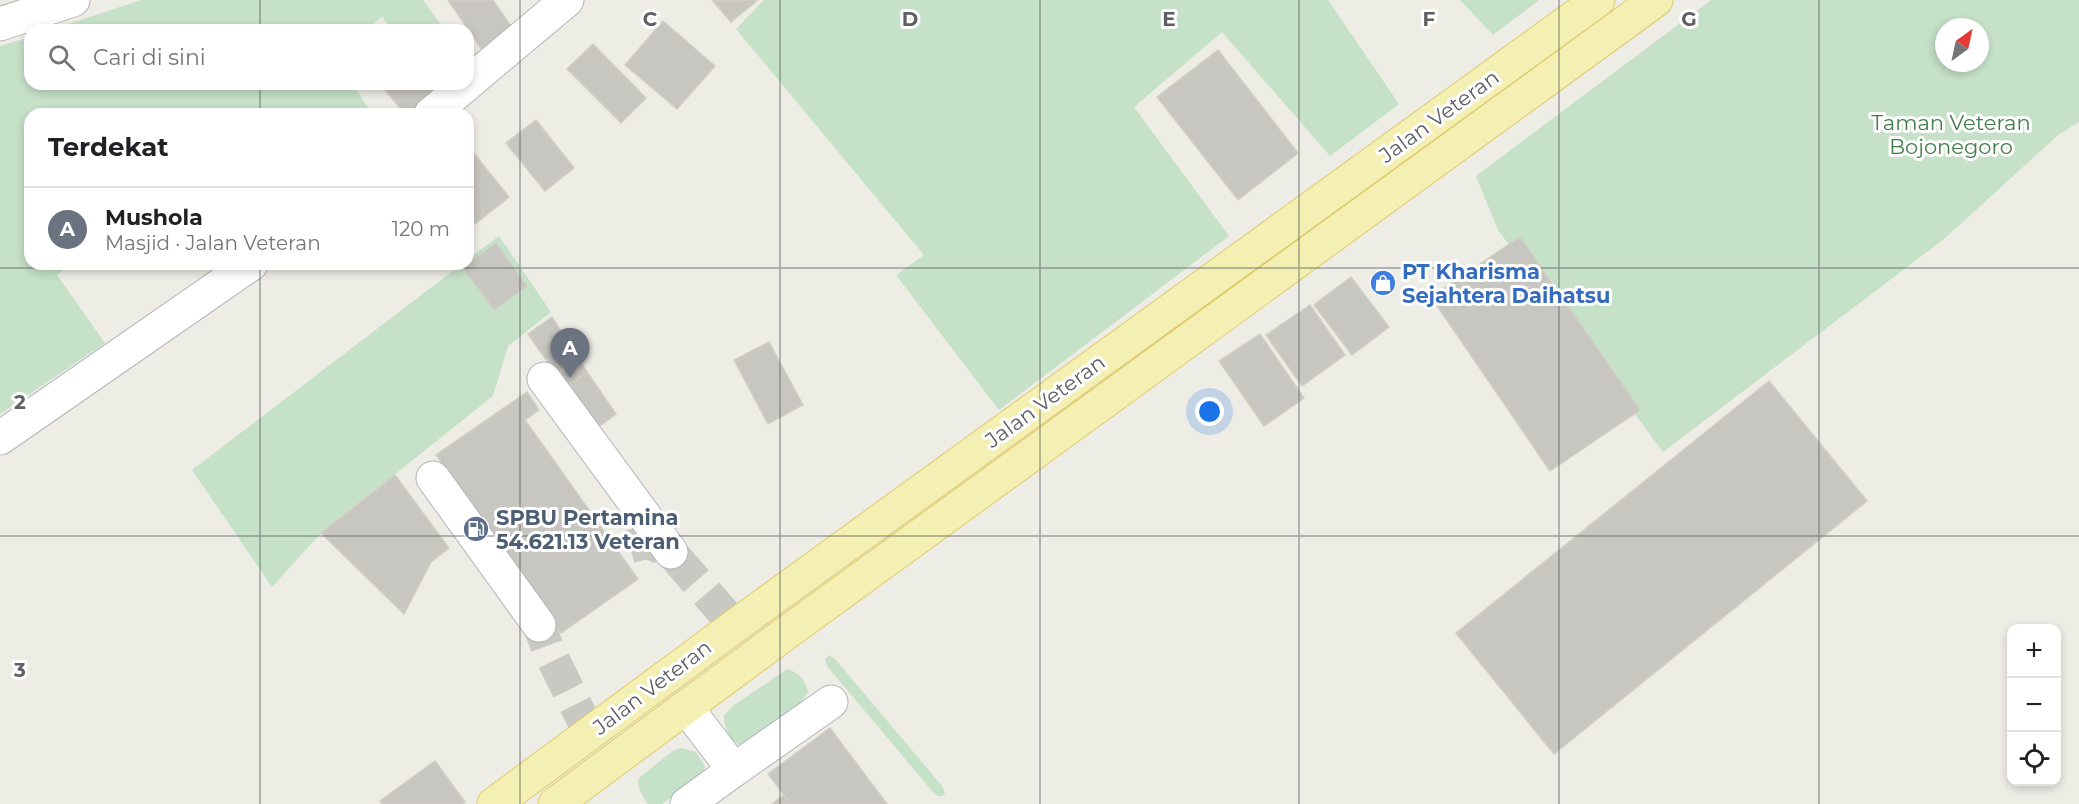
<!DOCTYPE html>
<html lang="id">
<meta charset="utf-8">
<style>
:root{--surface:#fff;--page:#f2f2f2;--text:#202124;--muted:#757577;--line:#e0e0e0;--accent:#d25f46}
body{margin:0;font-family:Montserrat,sans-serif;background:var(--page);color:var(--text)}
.controls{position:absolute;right:18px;bottom:18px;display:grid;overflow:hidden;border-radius:12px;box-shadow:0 3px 9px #0003}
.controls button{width:54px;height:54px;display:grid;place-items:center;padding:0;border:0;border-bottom:2px solid var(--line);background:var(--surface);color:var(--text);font:30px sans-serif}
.compass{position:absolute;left:1935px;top:18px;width:54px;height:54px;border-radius:50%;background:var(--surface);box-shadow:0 3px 9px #0003;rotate:33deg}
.you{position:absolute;left:1210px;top:412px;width:21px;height:21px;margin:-15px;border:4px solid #fff;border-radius:50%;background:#1a73e8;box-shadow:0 0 0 9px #1a73e833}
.badge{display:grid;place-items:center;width:39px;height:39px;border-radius:50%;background:var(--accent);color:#fff;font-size:20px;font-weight:700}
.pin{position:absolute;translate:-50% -50px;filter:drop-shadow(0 2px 3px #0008)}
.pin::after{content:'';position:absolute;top:32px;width:21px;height:18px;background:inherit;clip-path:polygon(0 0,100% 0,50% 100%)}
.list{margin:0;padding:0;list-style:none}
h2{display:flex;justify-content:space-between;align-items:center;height:78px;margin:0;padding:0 24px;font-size:26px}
h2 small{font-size:20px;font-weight:400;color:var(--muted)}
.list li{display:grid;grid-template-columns:39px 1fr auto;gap:18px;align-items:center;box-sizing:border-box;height:84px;padding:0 24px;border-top:2px solid var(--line)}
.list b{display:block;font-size:22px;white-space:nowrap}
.list p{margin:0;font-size:20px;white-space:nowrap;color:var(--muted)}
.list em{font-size:20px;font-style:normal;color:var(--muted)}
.icon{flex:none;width:33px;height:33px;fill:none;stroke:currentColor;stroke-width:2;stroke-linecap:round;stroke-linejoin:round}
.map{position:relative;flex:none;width:2079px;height:804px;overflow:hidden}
.search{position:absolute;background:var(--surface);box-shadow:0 3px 9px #0003;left:24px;top:24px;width:450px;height:66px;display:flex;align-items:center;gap:15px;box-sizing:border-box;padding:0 21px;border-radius:18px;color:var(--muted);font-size:22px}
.panel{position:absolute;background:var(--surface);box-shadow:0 3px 9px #0003;left:24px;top:108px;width:450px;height:162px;border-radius:18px}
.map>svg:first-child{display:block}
.green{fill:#c5e1c8;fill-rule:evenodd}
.building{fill:#c8c6c1;stroke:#d1cec4;stroke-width:1.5}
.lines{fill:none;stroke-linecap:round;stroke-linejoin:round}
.minor-tunnel{stroke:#c9c9c4;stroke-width:33;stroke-dasharray:33 16;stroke-linecap:butt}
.minor-casing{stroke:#b2b4b8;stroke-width:35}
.major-casing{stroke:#dfca6c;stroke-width:35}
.minor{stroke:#fff;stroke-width:33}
.major{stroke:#f4f0b3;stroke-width:33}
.grid{fill:none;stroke:#5d5f63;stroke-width:1.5;stroke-opacity:0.55}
.labels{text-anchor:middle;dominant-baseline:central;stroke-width:6;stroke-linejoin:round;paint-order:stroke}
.street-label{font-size:21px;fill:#5d5f63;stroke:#fff}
.park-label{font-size:21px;fill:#407f49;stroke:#fff}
.shop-label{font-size:21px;font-weight:bold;fill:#366cbe;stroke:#fff;text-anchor:start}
.service-label{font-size:21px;font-weight:bold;fill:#4e5e75;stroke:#fff;text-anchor:start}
.grid-label{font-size:20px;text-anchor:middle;font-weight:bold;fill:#5d5f63;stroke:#fff;stroke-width:6;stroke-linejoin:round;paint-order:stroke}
</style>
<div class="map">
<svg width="2079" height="804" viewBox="0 0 2079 804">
<rect width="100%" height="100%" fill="#edece5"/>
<!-- green -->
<path class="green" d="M141,0H423L445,30H393L382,17L365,30H50Z
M764,0H1328L1399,104L1330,156L1222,32L1134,107L1229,236L999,410L896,275L924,255L736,29Z
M1460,0H1539L1493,35Z
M1711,0H2079V122L2058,135L1944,239L1663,452L1498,230L1476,176ZM1944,27H1980V63H1944Z
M30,37V84H353L372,114H30V264H71L57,275L105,343L0,414V46Z
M499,236L551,312L508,346L493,396L321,533L272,587L192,470L462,264H468V259Z
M829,655L836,660L942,786L945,793L943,796H938L933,792L827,666L825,659Z
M787,669C800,673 804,679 808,692C795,716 766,731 744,747C729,741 725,730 724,715L733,706Z
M681,748L696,752L705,766L703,773L662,804H648C643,797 636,787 639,778L674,750Z"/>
<!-- building -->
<path class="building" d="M448,0H493L513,29L482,50Z
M712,0H758L731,22Z
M663,21L715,66L677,109L625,65Z
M593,44L646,98L621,123L567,69Z
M1218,50L1298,153L1238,200L1157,97Z
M380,84H429L436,92L410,114H405Z
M536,120L574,168L545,191L506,143Z
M468,146L509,197L475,224L468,215Z
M1520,237L1640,410L1550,471L1431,297Z
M496,243L527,286L494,310L463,268Z
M1351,277L1389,327L1352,355L1314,305Z
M1310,305L1345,355L1302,386L1266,335Z
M552,317L579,360L556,374L528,334Z
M1260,334L1304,398L1264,426L1219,361Z
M769,342L803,405L768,424L734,360Z
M579,360L587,372L567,386L558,372Z
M587,372L616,414L598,427L569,384Z
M1769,381L1867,501L1554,754L1456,633Z
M527,392L539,410L525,420L638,579L561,633L436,455Z
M395,475L449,548L431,562L404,614L321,533Z
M830,728L887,804H791L768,774Z
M435,761L465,802L462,804H382L380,801Z
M784,795L791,804H772Z"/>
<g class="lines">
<!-- minor-tunnel -->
<path class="minor-tunnel" d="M590,734L548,649L539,625L544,608L617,550L647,542L671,552L735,626"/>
<!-- minor casing -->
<g class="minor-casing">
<path id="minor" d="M0,24L73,0
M468,83L567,0
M431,114L467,84
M544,379L671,552
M0,438L251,264
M433,478L539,625
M686,707L734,770L831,702
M687,804L734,770"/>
</g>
<!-- major casing -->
<g class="major-casing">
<path id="major" d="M494,804L735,626L1598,0
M555,804L778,639L1656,0"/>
</g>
<!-- minor -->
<use href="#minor" class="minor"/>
<!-- major -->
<use href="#major" class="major"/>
</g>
<!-- grid -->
<path class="grid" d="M260,0V30M520,0V804M780,0V804M1040,0V804M1299,0V804M1559,0V804M1819,0V804M260,84V114M260,264V804M0,268H2079M0,536H2079"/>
<!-- icons -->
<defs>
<g id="shop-disc" transform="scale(1.35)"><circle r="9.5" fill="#3f7fe0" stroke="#fff"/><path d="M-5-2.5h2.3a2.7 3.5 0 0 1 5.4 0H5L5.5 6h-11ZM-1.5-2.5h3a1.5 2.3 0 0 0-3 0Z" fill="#fff"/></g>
<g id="fuel-disc" transform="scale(1.35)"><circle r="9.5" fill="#5c6f8a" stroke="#fff"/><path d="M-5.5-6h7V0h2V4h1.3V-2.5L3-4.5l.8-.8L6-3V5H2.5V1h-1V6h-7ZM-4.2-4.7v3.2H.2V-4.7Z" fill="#fff"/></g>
</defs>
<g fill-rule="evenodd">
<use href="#shop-disc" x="1383" y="283"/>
<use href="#fuel-disc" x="476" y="529"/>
</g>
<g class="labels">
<!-- street labels -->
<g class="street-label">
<text transform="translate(1439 116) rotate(-36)">Jalan Veteran</text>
<text transform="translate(1045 401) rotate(-36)">Jalan Veteran</text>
<text transform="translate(652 687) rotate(-37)">Jalan Veteran</text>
</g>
<!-- park labels -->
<g class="park-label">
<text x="1951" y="122">Taman Veteran<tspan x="1951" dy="24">Bojonegoro</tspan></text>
</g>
<!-- shop labels -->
<g class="shop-label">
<text x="1402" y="271">PT Kharisma<tspan x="1402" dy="24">Sejahtera Daihatsu</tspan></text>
</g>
<!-- service labels -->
<g class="service-label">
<text x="496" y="517">SPBU Pertamina<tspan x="496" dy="24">54.621.13 Veteran</tspan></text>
</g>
</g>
<g class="grid-label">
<text x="650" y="26">C</text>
<text x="910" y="26">D</text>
<text x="1169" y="26">E</text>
<text x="1429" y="26">F</text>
<text x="1689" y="26">G</text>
<text x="20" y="409">2</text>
<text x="20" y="677">3</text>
</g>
</svg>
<div class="controls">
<button>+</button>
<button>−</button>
<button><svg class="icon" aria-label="locate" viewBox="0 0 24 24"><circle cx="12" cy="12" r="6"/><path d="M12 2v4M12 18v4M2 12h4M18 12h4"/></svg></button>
</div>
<svg class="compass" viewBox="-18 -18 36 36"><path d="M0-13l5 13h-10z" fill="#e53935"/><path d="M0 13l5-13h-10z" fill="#757577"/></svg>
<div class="you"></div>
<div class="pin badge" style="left:570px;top:378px;background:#6b7280">A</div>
<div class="search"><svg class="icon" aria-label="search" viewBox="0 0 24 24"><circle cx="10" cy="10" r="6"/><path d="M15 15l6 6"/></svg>Cari di sini</div>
<section class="panel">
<h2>Terdekat<small></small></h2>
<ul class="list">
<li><span class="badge" style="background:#6b7280">A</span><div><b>Mushola</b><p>Masjid · Jalan Veteran</p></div><em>120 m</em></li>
</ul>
</section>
</div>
